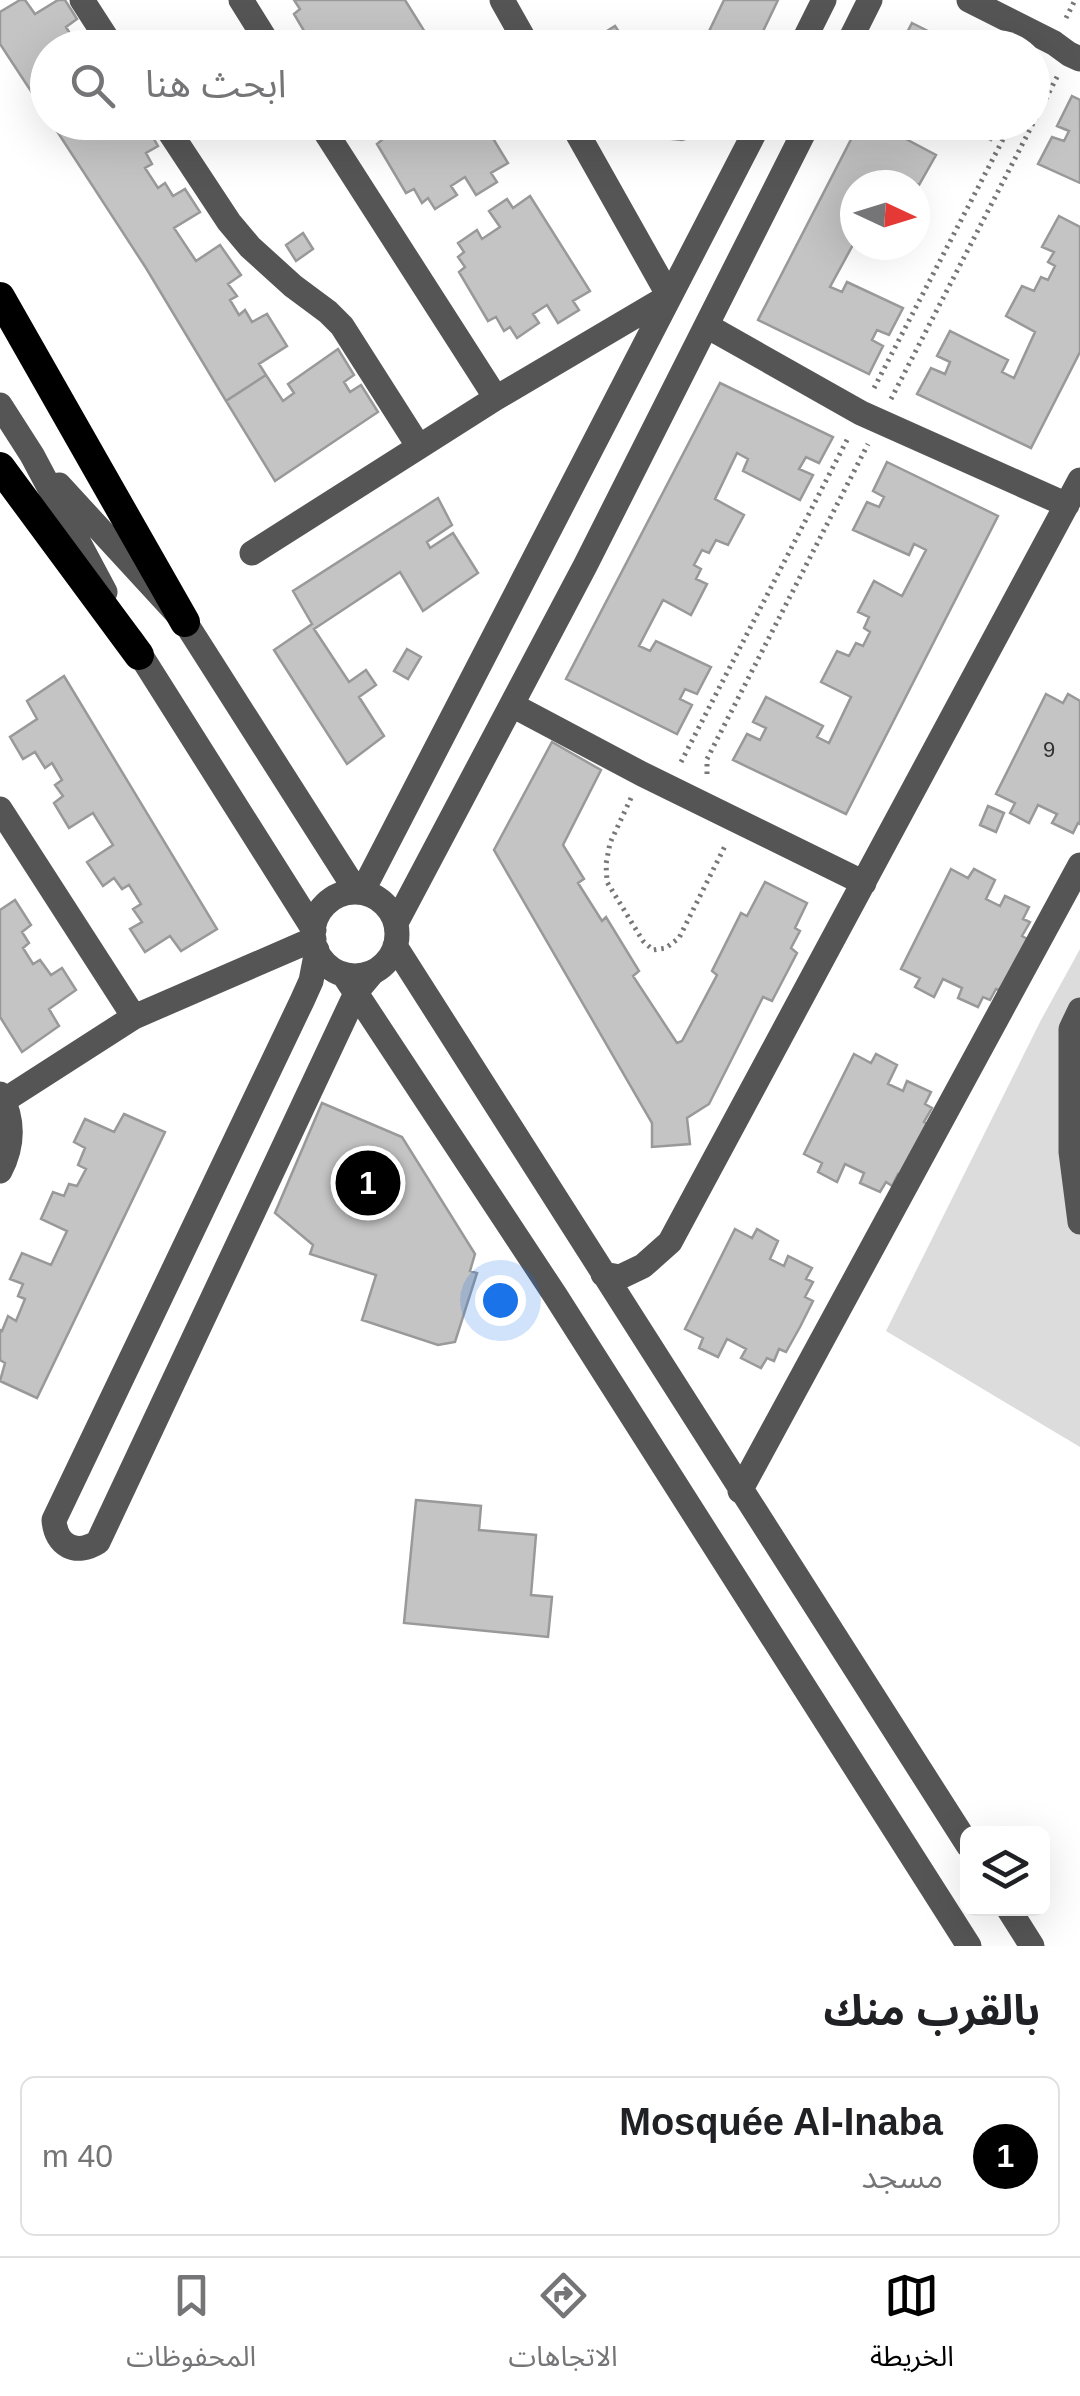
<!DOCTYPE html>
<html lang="ar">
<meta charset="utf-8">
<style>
:root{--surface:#fff;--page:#f2f2f2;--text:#202124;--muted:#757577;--line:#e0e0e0;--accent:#000}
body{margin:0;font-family:Helvetica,"Noto Sans Arabic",sans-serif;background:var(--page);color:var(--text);direction:rtl}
.controls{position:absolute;right:30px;bottom:30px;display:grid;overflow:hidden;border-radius:15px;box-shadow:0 10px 40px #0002}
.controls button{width:90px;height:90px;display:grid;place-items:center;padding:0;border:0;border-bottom:2px solid var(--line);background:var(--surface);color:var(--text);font:50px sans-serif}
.compass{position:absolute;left:840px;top:170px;width:90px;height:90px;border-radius:50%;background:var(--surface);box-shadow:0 10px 40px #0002;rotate:94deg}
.you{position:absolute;left:500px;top:1300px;width:35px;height:35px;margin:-25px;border:8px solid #fff;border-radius:50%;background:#1a73e8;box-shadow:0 0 0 15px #1a73e833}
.badge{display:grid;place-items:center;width:65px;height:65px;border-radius:50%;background:var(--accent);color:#fff;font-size:32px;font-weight:700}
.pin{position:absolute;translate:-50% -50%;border:5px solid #fff;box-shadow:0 2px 10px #0006}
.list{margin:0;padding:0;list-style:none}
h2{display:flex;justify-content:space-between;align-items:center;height:130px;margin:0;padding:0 40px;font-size:42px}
h2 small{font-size:32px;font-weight:400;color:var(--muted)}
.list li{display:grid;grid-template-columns:65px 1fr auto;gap:30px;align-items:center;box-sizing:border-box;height:160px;margin:0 20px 20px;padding:0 20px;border:2px solid var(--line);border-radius:15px}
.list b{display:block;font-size:38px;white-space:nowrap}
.list p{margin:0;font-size:32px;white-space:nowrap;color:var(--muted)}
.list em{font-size:32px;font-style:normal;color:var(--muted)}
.icon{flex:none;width:55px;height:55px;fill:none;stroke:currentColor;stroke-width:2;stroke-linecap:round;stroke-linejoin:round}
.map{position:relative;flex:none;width:1080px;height:1946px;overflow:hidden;direction:ltr}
.search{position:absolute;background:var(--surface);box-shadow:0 10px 40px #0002;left:30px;right:30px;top:30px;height:110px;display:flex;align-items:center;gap:25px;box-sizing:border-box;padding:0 35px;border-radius:55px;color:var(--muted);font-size:38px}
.sheet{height:310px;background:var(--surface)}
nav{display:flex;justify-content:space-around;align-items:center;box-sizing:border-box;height:140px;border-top:2px solid var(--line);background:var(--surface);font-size:28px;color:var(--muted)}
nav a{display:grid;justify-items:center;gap:5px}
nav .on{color:var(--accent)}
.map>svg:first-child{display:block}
.green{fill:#dcdcdc}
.building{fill:#c4c4c4;stroke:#999;stroke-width:2.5}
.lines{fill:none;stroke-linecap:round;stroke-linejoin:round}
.path{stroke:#777;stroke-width:5;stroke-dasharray:2.5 5;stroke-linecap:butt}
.minor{stroke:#555;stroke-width:25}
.highway{stroke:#000;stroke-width:30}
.labels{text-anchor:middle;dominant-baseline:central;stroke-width:8;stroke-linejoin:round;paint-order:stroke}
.number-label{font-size:22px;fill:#313131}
</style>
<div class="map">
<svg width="1080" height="1946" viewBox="0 0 1080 1946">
<rect width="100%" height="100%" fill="#fff"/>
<!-- green -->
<path class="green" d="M1080,949V1447L886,1331L1041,1020Z"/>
<!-- building -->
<path class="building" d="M20,0H25L35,14L58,0H65L77,19L66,27L75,42L69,48H48V117L0,44V12Z
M294,0H405L425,32L408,43L411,48H314L294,14L300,9Z
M724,0H778L755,48H701Z
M912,23L962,48H899Z
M615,26L630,48H580Z
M1072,96L1080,100V183L1038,164L1052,137L1064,141L1069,131L1057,126Z
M51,122H107L116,137L144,122L158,146L146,153L152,164L145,168L158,188L165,183L173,196L185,189L200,212L174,228L196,261L220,245L241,275L228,284L237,296L230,300L239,315L245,310L252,322L267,314L287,346L259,364L266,375L226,401L146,268Z
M381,122H483L508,163L491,173L497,182L476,195L465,177L451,186L457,195L435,209L428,198L422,203L414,189L406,193L377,144L383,139L376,128L382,124Z
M639,122H705L695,136L682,140L663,138L647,132Z
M860,122H915L906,139L936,155L919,185L908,181L905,185H855V241L830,287L842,292L847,282L903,308L889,335L877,330L872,340L883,346L869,374L758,320Z
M956,122H1001L991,140Z
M530,196L590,291L573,301L579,310L558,323L547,305L533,314L539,323L517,338L510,327L504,331L496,317L488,321L459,272L465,267L458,257L464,252L458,243L477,230L482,239L500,227L489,211L507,199L513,208Z
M1059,216L1080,227V352L1031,448L917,394L931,368L945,374L950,362L937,356L950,331L1008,360L1002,372L1014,378L1035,332L1006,316L1022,286L1034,291L1041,277L1048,280L1055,266L1048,262L1054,252L1042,247Z
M303,233L313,249L296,261L286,245Z
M338,349L354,375L344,382L350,392L361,385L378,412L275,481L226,401L266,375L283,401L294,393L288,384Z
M720,383L833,437L819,463L806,457L799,469L813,475L800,500L743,471L748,459L737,453L715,499L744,515L728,545L716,540L709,553L702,550L694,565L701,569L696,579L707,584L691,615L663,600L639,646L650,651L656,641L711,667L697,694L685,689L680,699L692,705L677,734L566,679Z
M887,462L998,516L846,814L733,760L747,734L760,740L766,728L753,722L766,697L823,726L817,737L829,743L851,697L821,682L837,651L849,656L856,643L863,646L870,632L864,628L869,617L858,612L874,581L902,596L926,550L914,544L909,555L853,530L867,502L879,507L884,497L873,491Z
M438,498L452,525L427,542L430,548L453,533L478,573L423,611L400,572L314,629L349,682L366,670L376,685L359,697L384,736L347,764L274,650L312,624L293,591Z
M407,649L421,657L408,679L394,671Z
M64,676L217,929L181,951L170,936L145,952L130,929L142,922L133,909L141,904L129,885L122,889L114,878L103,886L87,862L113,845L93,813L69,828L54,803L63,796L55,785L62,780L52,763L45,768L35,752L23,759L10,737L37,719L27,701Z
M1046,694L1063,703L1068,694L1080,701V824L1078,823L1073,833L1052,823L1057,814L1038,805L1029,823L1010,813L1015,803L996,794Z
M552,742L601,770L563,845L584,879L578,883L602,921L606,917L639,971L633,976L677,1043L682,1041L717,975L712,971L741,913L747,916L765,882L807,903L795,928L800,931L791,948L797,953L772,1001L763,997L709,1104L687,1118L690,1144L652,1147V1123L494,850Z
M988,806L1004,813L996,832L980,825Z
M951,869L968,878L974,869L995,880L986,899L1000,906L1005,896L1029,907L1023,919L1030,922L1022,936L1029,940L1003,991L996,989L990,1000L983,997L978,1007L958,998L962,988L943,979L934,997L915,987L920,978L901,969Z
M15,900L31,925L22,932L29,943L23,948L33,964L40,960L51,975L62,968L76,990L49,1009L59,1026L22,1052L0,1017V910Z
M854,1054L871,1063L876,1054L897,1065L888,1084L903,1091L907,1081L931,1092L925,1104L932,1108L924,1122L931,1125L905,1177L898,1174L892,1186L886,1182L880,1192L860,1183L864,1173L845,1164L837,1182L818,1172L822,1163L804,1154Z
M322,1103L402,1137L475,1254L470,1271L477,1273L455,1342L438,1345L362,1320L376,1275L310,1254L313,1245L275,1213Z
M124,1114L165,1132L37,1398L0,1381L5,1363L0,1360V1330L2,1331L8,1316L16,1321L25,1299L18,1296L23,1284L10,1279L22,1253L51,1265L67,1231L41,1219L53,1192L64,1196L69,1184L77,1186L86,1169L78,1165L85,1148L74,1142L85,1119L114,1132Z
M735,1229L752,1238L757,1229L778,1241L770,1259L784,1266L788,1256L812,1268L806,1279L813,1282L805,1297L813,1301L800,1327L786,1352L779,1349L774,1361L767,1358L761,1368L741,1358L746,1349L727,1339L718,1357L699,1348L703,1338L685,1329Z
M416,1500L481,1506L479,1530L536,1535L531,1595L552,1597L548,1637L404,1623Z"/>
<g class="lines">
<!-- path -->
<path class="path" d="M1066,18L1075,0
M1032,83L1040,68
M874,388L1012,122
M891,399L1058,75
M681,762L848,438
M707,774V759L868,444
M631,798L610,843L606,864L607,882L643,941L653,950L666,948L679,938L725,846"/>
<!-- minor -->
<path class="minor" d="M82,0L113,48
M241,0L271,48
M502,0L529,48
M969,0L1054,43L1069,54L1080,59
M800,48L824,0
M846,48L870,0
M163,122L229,222L250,247L293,286L328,312L342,326L419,447
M319,122L496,398
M707,326L861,413L1067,505
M0,405L32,455L105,592
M59,485L185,622L357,892
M252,553L496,398L669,296L571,122
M131,640L314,930
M512,705L642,774L864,883
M0,809L134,1017
M362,892L760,122
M313 934a42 42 0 1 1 84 0a42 42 0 1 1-84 0Z
M396,923L585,566L809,122
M395,946L968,1845
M317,950L311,981L302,1001L54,1520C56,1546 76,1556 98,1542L357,991L373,972
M344,975L555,1295L969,1946
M1080,1010L1071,1029V1152L1080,1222
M0,1094C14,1120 13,1146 0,1171
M0,1103L134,1017L314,939
M603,1274L620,1277L643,1266L670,1242L1080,480
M740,1491L1080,865
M1008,1908L1032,1946"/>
<!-- highway -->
<path class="highway" d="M0,297L185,622
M0,467L139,655"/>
</g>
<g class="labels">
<!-- number labels -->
<g class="number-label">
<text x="1049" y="749">9</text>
</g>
</g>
</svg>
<div class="controls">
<button><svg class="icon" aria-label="layers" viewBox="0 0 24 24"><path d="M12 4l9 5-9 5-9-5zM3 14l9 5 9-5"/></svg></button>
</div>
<svg class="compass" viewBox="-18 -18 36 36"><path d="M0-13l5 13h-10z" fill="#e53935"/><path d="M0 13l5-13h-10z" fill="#757577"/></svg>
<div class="you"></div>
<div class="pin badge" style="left:368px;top:1183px">1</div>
<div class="search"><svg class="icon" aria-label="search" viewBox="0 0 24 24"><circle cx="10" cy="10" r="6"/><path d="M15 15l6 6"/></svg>ابحث هنا</div>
</div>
<section class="sheet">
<h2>بالقرب منك<small></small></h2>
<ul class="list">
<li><span class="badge">1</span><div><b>Mosquée Al-Inaba</b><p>مسجد</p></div><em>40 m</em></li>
</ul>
</section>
<nav>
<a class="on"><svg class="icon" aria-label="map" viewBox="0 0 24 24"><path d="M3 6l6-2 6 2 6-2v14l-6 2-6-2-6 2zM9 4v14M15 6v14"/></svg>الخريطة</a>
<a><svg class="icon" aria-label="directions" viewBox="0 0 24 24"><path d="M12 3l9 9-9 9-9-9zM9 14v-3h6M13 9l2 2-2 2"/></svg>الاتجاهات</a>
<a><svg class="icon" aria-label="saved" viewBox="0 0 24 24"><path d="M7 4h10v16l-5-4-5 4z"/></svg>المحفوظات</a>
</nav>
